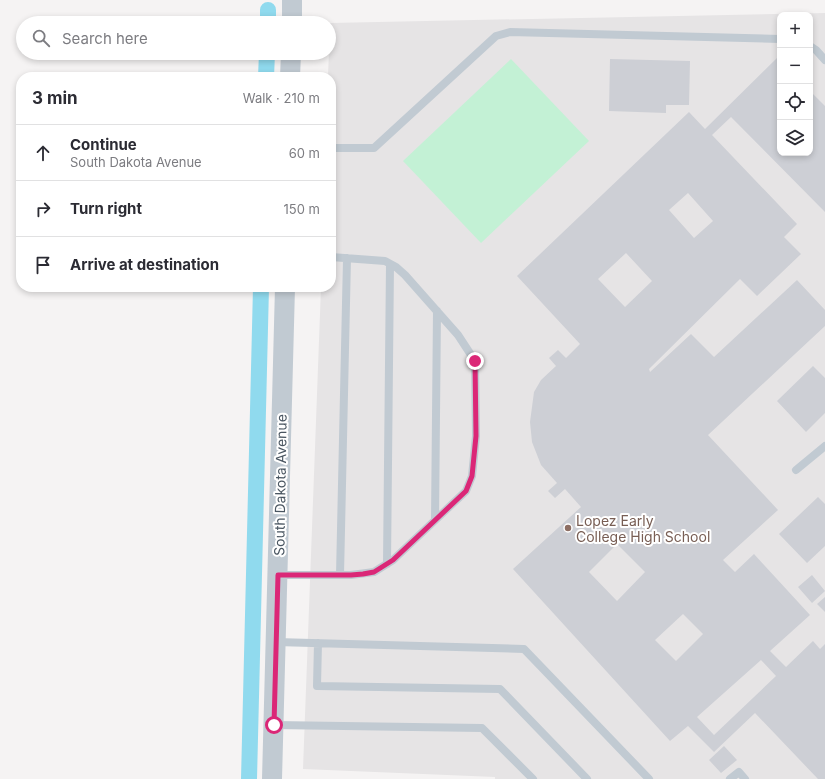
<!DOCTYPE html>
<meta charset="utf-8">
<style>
:root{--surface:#fff;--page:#f2f2f3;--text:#2b2b33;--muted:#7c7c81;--line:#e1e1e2}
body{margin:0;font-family:Inter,sans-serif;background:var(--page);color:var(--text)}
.controls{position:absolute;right:12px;top:12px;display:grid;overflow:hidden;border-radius:8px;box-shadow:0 2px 6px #0003}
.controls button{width:36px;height:36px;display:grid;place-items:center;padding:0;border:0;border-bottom:1px solid var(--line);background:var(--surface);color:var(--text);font:20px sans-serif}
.stop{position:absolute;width:12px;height:12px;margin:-9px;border:3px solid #db2777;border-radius:50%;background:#fff}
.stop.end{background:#db2777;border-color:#fff;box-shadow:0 1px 4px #0008}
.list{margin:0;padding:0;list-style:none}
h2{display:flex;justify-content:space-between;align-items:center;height:52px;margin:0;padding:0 16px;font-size:17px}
h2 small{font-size:13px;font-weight:400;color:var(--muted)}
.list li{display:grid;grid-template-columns:26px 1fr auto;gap:12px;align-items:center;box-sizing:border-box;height:56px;padding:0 16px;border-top:1px solid var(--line)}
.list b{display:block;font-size:15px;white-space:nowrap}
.list p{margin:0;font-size:13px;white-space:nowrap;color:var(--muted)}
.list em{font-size:13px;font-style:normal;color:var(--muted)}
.icon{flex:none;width:22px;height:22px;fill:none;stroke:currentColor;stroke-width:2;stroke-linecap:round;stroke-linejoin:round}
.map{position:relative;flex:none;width:825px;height:779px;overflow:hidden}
.search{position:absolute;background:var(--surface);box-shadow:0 2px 6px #0003;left:16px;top:16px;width:320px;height:44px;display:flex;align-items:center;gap:10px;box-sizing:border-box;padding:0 14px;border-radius:22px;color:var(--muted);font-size:15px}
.panel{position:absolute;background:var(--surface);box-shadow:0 2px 6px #0003;left:16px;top:72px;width:320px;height:220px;border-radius:16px}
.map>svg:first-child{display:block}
.education{fill:#e6e4e5;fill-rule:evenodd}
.green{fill:#c3f1d5}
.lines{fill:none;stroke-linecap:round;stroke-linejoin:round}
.canal{stroke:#90daee;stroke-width:16}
.building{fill:#cdcfd5;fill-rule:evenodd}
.service{stroke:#c1cad2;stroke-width:8}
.tertiary{stroke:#c1cad2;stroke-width:20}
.route{stroke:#db2777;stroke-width:5}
.education-dot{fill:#8d6e63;stroke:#fff;stroke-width:1.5}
.labels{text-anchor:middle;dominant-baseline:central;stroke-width:4;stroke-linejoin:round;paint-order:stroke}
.street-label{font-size:14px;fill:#4a5661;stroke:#fff}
.education-label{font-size:14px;fill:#785e54;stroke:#fff;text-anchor:start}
</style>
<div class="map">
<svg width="825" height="779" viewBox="0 0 825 779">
<rect width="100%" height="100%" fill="#f5f3f3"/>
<!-- education -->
<path class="education" d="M825,13V779H495V777L303,769L321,287H331V77H328L330,23ZM780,15H810V153H780Z"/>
<!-- green -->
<path class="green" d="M511,59L589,141L481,243L403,161Z"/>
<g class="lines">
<!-- canal -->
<path class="canal" d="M268,23V10
M266,77L267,53
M249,779L261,287"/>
</g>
<!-- building -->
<path class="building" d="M777,58L780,61V153H810V91L825,106V212L731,117L712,135L797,224L784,237L801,254L757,296L740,279L649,369L650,372L691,334L714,357L797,280L825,310V326L708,435L778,510L723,560L735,572L754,554L810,615L770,651L786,667L813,641L820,649L825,644V779H818L755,713L714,752L688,726L670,741L513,569L581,507L565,489L555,498L548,491L557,483L541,465L532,442L530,422L534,392L541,380L556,366L549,358L558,350L566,358L580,344L517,276L689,112L705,129ZM688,193L713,221L694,238L669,210ZM626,253L652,281L625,307L598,279ZM617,544L645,572L617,601L589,572ZM683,614L703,634L676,661L655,640ZM761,660L776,676L714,735L697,717Z
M610,59L690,61L689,105H666V113L609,111Z
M813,366L825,378V413L806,432L777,401Z
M818,497L825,504V546L807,563L779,534Z
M812,575L825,591L812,603L798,587Z
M825,597V612L817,604Z
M724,746L737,760L721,773L709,760Z"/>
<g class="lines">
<!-- service -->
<path class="service" d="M810,46L816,50L825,60
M331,148H374L496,36L510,32L780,39
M796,470L825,446
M435,520L437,311
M387,564L390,264
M278,575H351L374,572L393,560L466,491L472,476L476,436L475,361L458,335L405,275L396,267L385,261L331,257
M340,575L347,258
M276,642L524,649L649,779
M318,643L317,686L500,689L587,779
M274,725L482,728L533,779
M730,779L739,772L745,779"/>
<!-- tertiary -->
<path class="tertiary" d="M292,23V0
M290,77L291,53
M272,779L285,287"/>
</g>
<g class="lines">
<!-- route -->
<path class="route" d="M274,725L278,575H351L363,574L374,572L393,560L466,491L472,476L476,436L475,361"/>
</g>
<!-- markers -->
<circle class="education-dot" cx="568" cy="528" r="4"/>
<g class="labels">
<!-- street labels -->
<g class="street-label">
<text transform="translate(280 485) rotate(-89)">South Dakota Avenue</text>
</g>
<!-- education labels -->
<g class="education-label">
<text x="576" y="520">Lopez Early<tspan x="576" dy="16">College High School</tspan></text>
</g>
</g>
</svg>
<div class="controls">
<button>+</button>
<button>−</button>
<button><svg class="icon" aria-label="locate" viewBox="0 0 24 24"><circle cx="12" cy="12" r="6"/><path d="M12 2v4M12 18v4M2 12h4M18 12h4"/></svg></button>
<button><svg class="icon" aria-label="layers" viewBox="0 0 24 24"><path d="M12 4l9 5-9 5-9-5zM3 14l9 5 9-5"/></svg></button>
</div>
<div class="stop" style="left:274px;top:725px"></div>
<div class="stop end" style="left:475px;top:361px"></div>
<div class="search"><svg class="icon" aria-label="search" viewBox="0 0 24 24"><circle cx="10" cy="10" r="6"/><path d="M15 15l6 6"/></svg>Search here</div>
<section class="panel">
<h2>3 min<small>Walk · 210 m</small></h2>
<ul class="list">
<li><svg class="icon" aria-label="ahead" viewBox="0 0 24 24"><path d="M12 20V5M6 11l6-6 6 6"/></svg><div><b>Continue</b><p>South Dakota Avenue</p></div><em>60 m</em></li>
<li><svg class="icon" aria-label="right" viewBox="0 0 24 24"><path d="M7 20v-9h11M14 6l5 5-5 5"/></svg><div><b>Turn right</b></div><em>150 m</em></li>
<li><svg class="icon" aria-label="arrive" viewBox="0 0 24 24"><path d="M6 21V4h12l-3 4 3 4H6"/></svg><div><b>Arrive at destination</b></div></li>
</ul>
</section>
</div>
